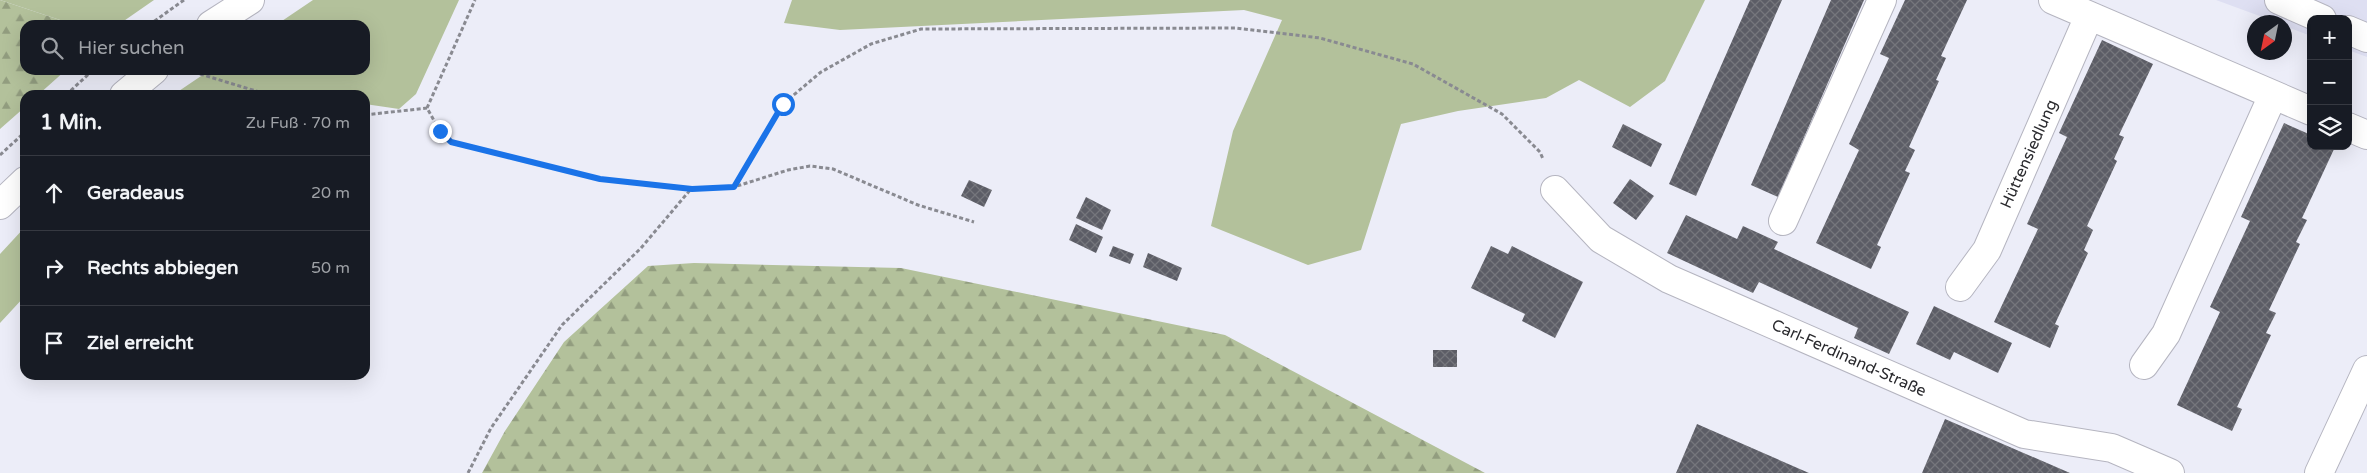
<!DOCTYPE html>
<html lang="de">
<meta charset="utf-8">
<style>
:root{--surface:#171b24;--page:#20242c;--text:#f1f3f6;--muted:#9ea1a6;--line:#363941}
body{margin:0;font-family:"Varela Round",sans-serif;background:var(--page);color:var(--text)}
.controls{position:absolute;right:15px;top:15px;display:grid;overflow:hidden;border-radius:10px;box-shadow:0 5px 20px #0002}
.controls button{width:45px;height:45px;display:grid;place-items:center;padding:0;border:0;border-bottom:1px solid var(--line);background:var(--surface);color:var(--text);font:25px sans-serif}
.compass{position:absolute;left:2247px;top:15px;width:45px;height:45px;border-radius:50%;background:var(--surface);box-shadow:0 5px 20px #0002;rotate:213deg}
.stop{position:absolute;width:15px;height:15px;margin:-11px;border:4px solid #1a73e8;border-radius:50%;background:#fff}
.stop.end{background:#1a73e8;border-color:#fff;box-shadow:0 1px 5px #0008}
.list{margin:0;padding:0;list-style:none}
h2{display:flex;justify-content:space-between;align-items:center;height:65px;margin:0;padding:0 20px;font-size:21px}
h2 small{font-size:16px;font-weight:400;color:var(--muted)}
.list li{display:grid;grid-template-columns:32px 1fr auto;gap:15px;align-items:center;box-sizing:border-box;height:75px;padding:0 20px;border-top:1px solid var(--line)}
.list b{display:block;font-size:19px;white-space:nowrap}
.list em{font-size:16px;font-style:normal;color:var(--muted)}
.icon{flex:none;width:28px;height:28px;fill:none;stroke:currentColor;stroke-width:2;stroke-linecap:round;stroke-linejoin:round}
.map{position:relative;flex:none;width:2367px;height:473px;overflow:hidden}
.search{position:absolute;background:var(--surface);box-shadow:0 5px 20px #0002;left:20px;top:20px;width:350px;height:55px;display:flex;align-items:center;gap:12px;box-sizing:border-box;padding:0 18px;border-radius:15px;color:var(--muted);font-size:19px}
.panel{position:absolute;background:var(--surface);box-shadow:0 5px 20px #0002;left:20px;top:90px;width:350px;height:290px;border-radius:15px}
.map>svg:first-child{display:block}
.built{fill:#dedff2}
.grass{fill:#b3c19b}
.forest{fill:url(#forest-firs)}
.building{fill:url(#building-cross-hatch)}
.lines{fill:none;stroke-linecap:round;stroke-linejoin:round}
.minor-casing{stroke:#b5b5c0;stroke-width:30}
.major-casing{stroke:#b5b5c0;stroke-width:30}
.path{stroke:#898a91;stroke-width:3;stroke-dasharray:4 2.5;stroke-linecap:butt}
.minor{stroke:#fff;stroke-width:28}
.major{stroke:#fff;stroke-width:28}
.route{stroke:#1a73e8;stroke-width:6}
.labels{text-anchor:middle;dominant-baseline:central;stroke-width:5;stroke-linejoin:round;paint-order:stroke}
.street-label{font-size:16px;fill:#2a2a2e;stroke:#fff}
</style>
<div class="map">
<svg width="2367" height="473" viewBox="0 0 2367 473">
<defs>
<pattern id="forest-firs" width="22" height="20" patternUnits="userSpaceOnUse" patternTransform="scale(1.25)"><rect width="22" height="20" fill="#b3c19b"/><path d="M5 1l3.5 6h-7zM16 11l3.5 6h-7z" fill="#929d7f"/></pattern>
<pattern id="building-cross-hatch" width="8" height="8" patternUnits="userSpaceOnUse" patternTransform="scale(1.25)"><rect width="8" height="8" fill="#5c5d66"/><path d="M0 0l8 8M0 8l8-8" fill="none" stroke="#75767c"/></pattern>
</defs>
<rect width="100%" height="100%" fill="#ecedf8"/>
<!-- built -->
<path class="built" d="M2216,0H2367V57L2348,50V19H2311V36L2285,26L2284,22H2276Z"/>
<!-- grass -->
<path class="grass" d="M0,0H154L118,25H75Z
M313,0H459L416,94L399,109L365,104V95H173L210,70H365V25H276Z
M792,0H1705L1665,81L1630,107L1579,80L1546,98L1458,111L1401,124L1361,250L1308,265L1211,226L1233,131L1282,20L1244,10L840,30L784,23Z
M25,227V296L0,323V254Z"/>
<!-- forest -->
<path class="forest" d="M0,0L75,25H25V70H66L38,95H25V107L0,129Z
M694,263L901,268L1225,335L1485,473H482L505,431L564,342L648,266Z"/>
<!-- building -->
<path class="building" d="M1750,0H1782L1696,196L1669,184Z
M1831,0H1864L1778,197L1751,185Z
M1905,0H1967L1941,56L1946,58L1936,80L1939,81L1909,147L1915,150L1905,171L1910,173L1877,245L1881,247L1871,269L1816,243L1859,150L1849,144L1889,58L1880,54Z
M2102,40L2153,64L2119,135L2124,137L2114,159L2117,161L2087,226L2093,230L2084,250L2088,253L2055,324L2059,326L2050,348L1994,322L2038,229L2027,224L2067,137L2059,133Z
M2284,123L2311,135V146L2335,147L2302,218L2307,220L2296,242L2300,244L2269,310L2276,313L2266,333L2271,335L2237,407L2242,409L2232,431L2177,405L2220,312L2210,307L2250,221L2241,217Z
M1623,124L1662,144L1651,167L1612,147Z
M1630,179L1654,196L1636,220L1613,203Z
M969,180L992,190L984,207L961,196Z
M1086,197L1111,210L1102,230L1076,218Z
M1686,215L1737,239L1743,226L1778,242L1774,249L1909,312L1889,354L1854,338L1858,328L1759,282L1753,293L1667,253Z
M1076,224L1103,237L1096,253L1069,240Z
M1113,246L1134,254L1130,264L1109,256Z
M1491,246L1508,254L1512,246L1583,282L1555,338L1522,321L1525,314L1471,288Z
M1148,253L1182,268L1177,281L1143,267Z
M1934,306L2012,343L1998,373L1954,352L1950,360L1916,344Z
M1433,350H1457V367H1433Z
M1945,419L2070,473H1922Z
M1697,424L1809,473H1676Z"/>
<g class="lines">
<!-- minor casing -->
<g class="minor-casing">
<path id="minor" d="M2053,0L2311,111
M2279,0L2322,19
M2348,30L2367,38
M2348,127L2367,135
M1555,190L1601,239L1669,279L2024,434L2112,448L2170,473
M1783,221L1882,0
M1960,287L1987,250L2089,16
M2144,365L2166,334L2273,95
M2319,473L2367,370"/>
</g>
<!-- major casing -->
<g class="major-casing">
<path id="major" d="M211,25L250,0
M124,95L154,70
M0,205L25,181"/>
</g>
<!-- path -->
<path class="path" d="M149,25L184,0
M200,74L269,95
M66,95L93,70
M427,108L475,0
M365,115L427,108L440,131L451,143L600,179L692,189L734,187L788,170L810,166L833,169L918,205L974,222
M0,155L25,132
M734,187L783,104L821,72L871,44L921,29L1236,28L1320,38L1413,64L1502,114L1540,152L1543,159
M468,473L491,428L562,325L641,248L691,189"/>
<!-- minor -->
<use href="#minor" class="minor"/>
<!-- major -->
<use href="#major" class="major"/>
</g>
<g class="lines">
<!-- route -->
<path class="route" d="M440,131L451,142L600,179L692,189L734,187L783,104"/>
</g>
<g class="labels">
<!-- street labels -->
<g class="street-label">
<text transform="translate(2029 154) rotate(-66)">Hüttensiedlung</text>
<text transform="translate(1849 358) rotate(24)">Carl-Ferdinand-Straße</text>
</g>
</g>
</svg>
<div class="controls">
<button>+</button>
<button>−</button>
<button><svg class="icon" aria-label="layers" viewBox="0 0 24 24"><path d="M12 4l9 5-9 5-9-5zM3 14l9 5 9-5"/></svg></button>
</div>
<svg class="compass" viewBox="-18 -18 36 36"><path d="M0-13l5 13h-10z" fill="#e53935"/><path d="M0 13l5-13h-10z" fill="#9ea1a6"/></svg>
<div class="stop" style="left:783px;top:104px"></div>
<div class="stop end" style="left:440px;top:131px"></div>
<div class="search"><svg class="icon" aria-label="search" viewBox="0 0 24 24"><circle cx="10" cy="10" r="6"/><path d="M15 15l6 6"/></svg>Hier suchen</div>
<section class="panel">
<h2>1 Min.<small>Zu Fuß · 70 m</small></h2>
<ul class="list">
<li><svg class="icon" aria-label="ahead" viewBox="0 0 24 24"><path d="M12 20V5M6 11l6-6 6 6"/></svg><div><b>Geradeaus</b></div><em>20 m</em></li>
<li><svg class="icon" aria-label="right" viewBox="0 0 24 24"><path d="M7 20v-9h11M14 6l5 5-5 5"/></svg><div><b>Rechts abbiegen</b></div><em>50 m</em></li>
<li><svg class="icon" aria-label="arrive" viewBox="0 0 24 24"><path d="M6 21V4h12l-3 4 3 4H6"/></svg><div><b>Ziel erreicht</b></div></li>
</ul>
</section>
</div>
